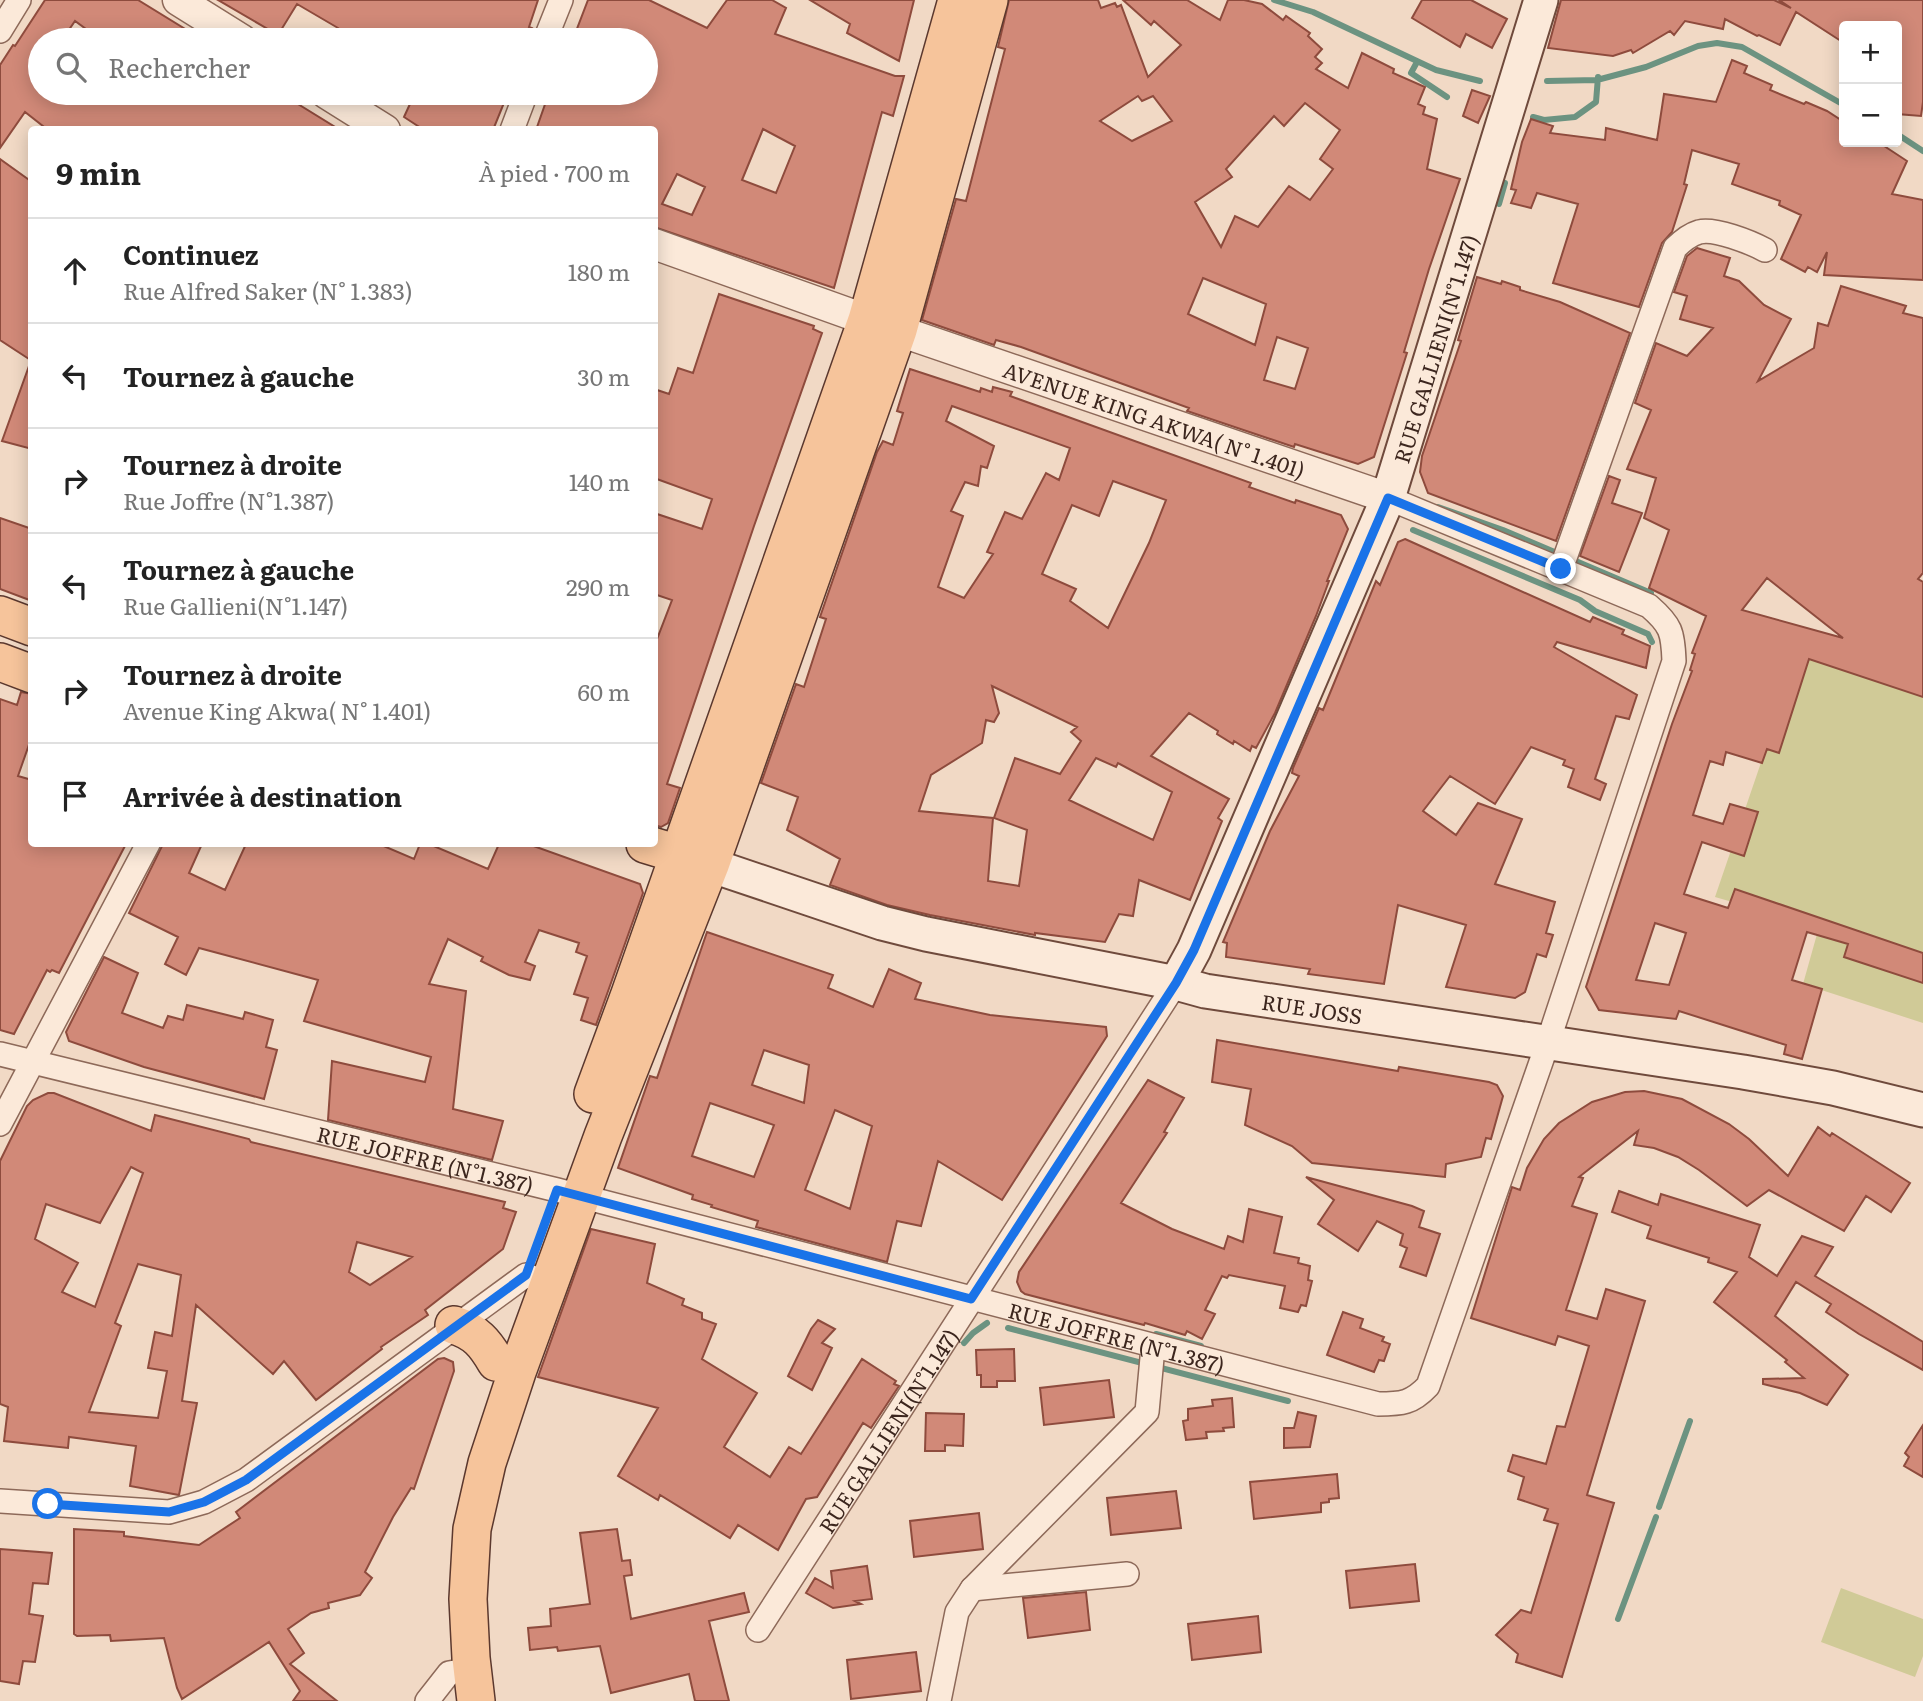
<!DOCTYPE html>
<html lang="fr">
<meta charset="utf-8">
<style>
:root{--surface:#fff;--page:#f2f2f2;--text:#222;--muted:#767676;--line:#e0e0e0}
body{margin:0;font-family:Literata,serif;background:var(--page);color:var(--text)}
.controls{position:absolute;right:21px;top:21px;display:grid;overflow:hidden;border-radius:7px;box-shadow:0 4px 18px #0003}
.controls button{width:63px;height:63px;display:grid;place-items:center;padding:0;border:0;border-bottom:2px solid var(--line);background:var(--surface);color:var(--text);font:35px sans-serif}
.stop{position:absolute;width:21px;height:21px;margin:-16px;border:5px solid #1a73e8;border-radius:50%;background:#fff}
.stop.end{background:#1a73e8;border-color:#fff;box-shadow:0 2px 7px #0008}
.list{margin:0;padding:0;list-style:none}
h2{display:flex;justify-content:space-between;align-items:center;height:91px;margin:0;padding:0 28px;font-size:30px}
h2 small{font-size:23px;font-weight:400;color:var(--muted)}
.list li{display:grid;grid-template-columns:46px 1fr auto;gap:21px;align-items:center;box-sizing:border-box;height:105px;padding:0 28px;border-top:2px solid var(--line)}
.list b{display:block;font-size:26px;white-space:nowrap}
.list p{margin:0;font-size:23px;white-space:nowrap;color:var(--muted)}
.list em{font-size:23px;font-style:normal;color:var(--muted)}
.icon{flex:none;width:38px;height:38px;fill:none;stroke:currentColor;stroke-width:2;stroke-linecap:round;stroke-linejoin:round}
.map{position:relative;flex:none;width:1923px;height:1701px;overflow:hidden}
.search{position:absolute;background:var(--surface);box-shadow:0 4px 18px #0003;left:28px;top:28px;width:630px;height:77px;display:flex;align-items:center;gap:18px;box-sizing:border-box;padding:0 24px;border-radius:38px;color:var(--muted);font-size:26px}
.panel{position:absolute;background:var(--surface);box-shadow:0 4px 18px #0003;left:28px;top:126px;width:630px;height:721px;border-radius:7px}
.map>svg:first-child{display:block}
.green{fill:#d0ca97}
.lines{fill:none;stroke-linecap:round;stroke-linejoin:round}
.stream{stroke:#6c9381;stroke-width:6}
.building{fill:#d18978;stroke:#8e4b3d;stroke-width:2;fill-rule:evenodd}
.minor-casing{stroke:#8d6959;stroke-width:26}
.tertiary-casing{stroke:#8d6959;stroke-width:33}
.secondary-casing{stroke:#6f4a3c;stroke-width:37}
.primary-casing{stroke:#5b382e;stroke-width:40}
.minor{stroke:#fbe9d9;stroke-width:23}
.tertiary{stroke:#fbe9d9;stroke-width:30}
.secondary{stroke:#fbe9d9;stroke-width:33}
.primary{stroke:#f6c49b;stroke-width:37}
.route{stroke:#1a73e8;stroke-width:9}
.labels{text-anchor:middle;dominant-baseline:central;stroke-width:7;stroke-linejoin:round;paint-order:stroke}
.street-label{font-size:21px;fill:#3c261e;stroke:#f8e6d5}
</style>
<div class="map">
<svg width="1923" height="1701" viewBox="0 0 1923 1701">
<rect width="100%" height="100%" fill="#f1d9c5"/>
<!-- green -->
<path class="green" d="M1805,634L1923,672V1023L1803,984L1819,927L1715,897Z
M1841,1588L1923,1619V1656L1915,1677L1821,1642Z"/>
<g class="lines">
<!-- stream -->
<path class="stream" d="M1274,0L1313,12L1436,70L1480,81
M1417,62L1411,73L1447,97
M1547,81L1597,80L1646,67L1698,46L1717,43L1742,47L1844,105
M1533,117L1544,120L1575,117L1596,102L1598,77
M1897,134L1923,151
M1499,204L1505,183
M1438,507L1503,530L1651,593
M1413,530L1580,600L1595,611L1648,634L1652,642
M1008,1328L1288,1401
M1156,1334L1201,1346
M964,1343L973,1333L987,1323
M1659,1507L1690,1421
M1618,1619L1656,1517"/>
</g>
<!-- building -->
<path class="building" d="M45,0H138L203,40H101L75,21L62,40H40V93H280L340,130H48L25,112L0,148V65L13,45L15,46Z
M218,0H538L529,27L532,28L527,40H331L338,28L297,4L278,35Z
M588,0H649L707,28L727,0H772L786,8L775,34L895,76H904L893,116L882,112L834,288L654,227V130H536L549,93H646V40H593L575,34ZM763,129L795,146L776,193L742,180ZM677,174L705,187L692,215L662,204Z
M810,0H914L899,61L847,33L850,24Z
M1009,0H1098L1101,8L1115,3L1117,7L1121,5L1148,77L1181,45L1154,21L1151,25L1123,0H1187L1220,20L1228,0H1244L1262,4L1283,20L1286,16L1310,33L1308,36L1322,49L1315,57L1322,63L1316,69L1348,88L1362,53L1394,69L1393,73L1425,87L1418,104L1425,107L1423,114L1437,119L1427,169L1460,179L1429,269L1404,352L1407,353L1374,457L1358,464L1295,444L1294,447L1187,411L1189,408L1021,347L996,340L994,345L922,320L956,199L966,201L1005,49L998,47ZM1138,96L1142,101L1153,96L1172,121L1132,141L1100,121ZM1305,103L1340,130L1320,159L1333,169L1310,200L1289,186L1258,227L1235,216L1221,247L1195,202L1232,177L1226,169L1274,116L1284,126ZM1203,278L1266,304L1255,345L1188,314ZM1277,337L1308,348L1295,389L1264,380Z
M1422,0H1471L1507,19L1492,48L1466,34L1460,47L1412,18Z
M1561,0H1774L1791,8L1779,0H1923V102L1921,116L1897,114V26H1844V43L1796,12L1780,45L1759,35L1757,36L1725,19L1723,29L1685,21L1674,35L1670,31L1633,53L1631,50L1613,56L1548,48Z
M1732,60L1747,66L1744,73L1772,85L1770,90L1804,104L1806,102L1827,111L1844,122V142H1878L1907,161L1892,194L1923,200V280L1824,275L1827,252L1817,272L1808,267L1805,272L1781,259L1801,215L1779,205L1780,201L1732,184L1739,164L1692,150L1684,184L1687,185L1672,232L1662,243L1639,307L1553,283L1578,204L1537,193L1531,208L1511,203L1516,190L1511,189L1522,142L1531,119L1553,126L1550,133L1605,140L1606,128L1657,140L1664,94L1716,102Z
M1472,90L1490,96L1478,123L1463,116Z
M415,93H508L493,130H424L404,117Z
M0,159L32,182V361L0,340Z
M1697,248L1730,258L1724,276L1739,281L1764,305L1791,319L1758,381L1814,348L1818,323L1828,326L1841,286L1906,306L1903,313L1923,318V573L1918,579L1923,582V697L1809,659L1779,753L1767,749L1762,763L1726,752L1723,765L1710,761L1693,815L1723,824L1730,804L1758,812L1744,856L1702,842L1684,894L1728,908L1735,889L1923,953V983L1844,957L1848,944L1807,932L1792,980L1822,989L1802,1059L1784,1054L1786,1045L1679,1011L1676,1019L1599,1010L1586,987L1672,724L1692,671L1690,670L1695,654L1692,653L1706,616L1649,588L1669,530L1644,518L1656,478L1627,469L1651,410L1635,403L1656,343L1687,356L1713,328L1680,319L1687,296L1674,292L1687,256ZM1767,578L1843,638L1742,610ZM1655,923L1686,933L1669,985L1636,980Z
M1477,277L1501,284L1502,281L1520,287V290L1560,302L1630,333L1556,541L1428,493L1420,472L1422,456L1461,341L1458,340Z
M719,294L814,326L813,329L822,333L754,526L667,784L680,788L668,823L661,827L654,825V647L672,600L654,594V513L702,529L712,499L654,478V389L669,394L678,368L693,373Z
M29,366H32V449L2,441Z
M910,369L980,392L981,388L992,392L993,387L1012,392L1010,396L1251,483L1249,487L1295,503L1296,500L1341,515L1348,529L1327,581H1329L1316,616L1275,713L1256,748L1252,746L1250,751L1234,741L1233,744L1217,734L1218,731L1189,713L1151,756L1229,799L1218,818L1222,821L1190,900L1139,880L1133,916L1119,914L1105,942L1035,933V935L930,915L887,905L830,885L840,859L787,830L798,797L761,783L796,684L804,687L826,619L820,617L877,452L883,441L893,445L903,413L897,411ZM952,406L1070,448L1059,480L1046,473L1022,519L1005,512L987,552L993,554L964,598L938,587L963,516L951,511L965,482L978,486L981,466L987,468L994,446L946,421ZM1113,481L1166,500L1149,543L1108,628L1070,601L1076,589L1042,574L1072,505L1099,516ZM992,686L1077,727L1071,732L1081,741L1060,774L1015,758L994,818L1027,830L1019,886L988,881L993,818L919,811L931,775L982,743L986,720L994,722L999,713ZM1096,758L1116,767L1118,763L1172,792L1153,840L1069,800Z
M1609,476L1620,480L1612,503L1642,513L1619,572L1580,556Z
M0,518L32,529V601L0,589Z
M1405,539L1590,622L1593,617L1624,630L1622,634L1650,646L1646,668L1557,642L1554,647L1637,695L1629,719L1616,716L1595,779L1606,784L1600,800L1568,787L1574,769L1563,765L1565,760L1531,747L1495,804L1450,776L1423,811L1456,835L1478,803L1522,819L1495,884L1555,902L1546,933L1553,935L1546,957L1537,954L1525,992L1515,998L1446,987L1466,925L1398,905L1384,984L1308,974L1310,969L1226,957L1227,943L1223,942L1270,831L1299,776L1292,773L1293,768L1319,708L1323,710L1376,581L1380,585L1398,542Z
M21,692L32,694V736L18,776L32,780V844H126L59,973L52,970L50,972L47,970L14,1034L0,1030V699L17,705Z
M163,844H202L189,873L225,890L246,844H379L414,859L420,844H429L488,869L499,844H528L640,884L643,893L596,1025L581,1020L588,998L574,994L587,956L576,952L579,943L539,930L525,962L535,966L530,980L509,975L481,961L483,957L448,939L429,984L466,991L453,1109L503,1121L492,1160L328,1120L332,1061L425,1082L431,1057L304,1021L318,980L199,948L186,975L165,964L178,937L129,913Z
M707,932L833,975L828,988L873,1007L889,969L921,983L915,999L990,1015L1106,1027L1107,1036L1002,1200L938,1161L921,1226L897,1221L887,1262L756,1227L758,1221L711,1207L712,1205L692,1199L693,1195L618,1168L650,1076L657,1078ZM764,1050L809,1065L804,1103L752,1085ZM710,1103L774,1125L754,1177L692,1156ZM835,1110L872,1126L850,1209L805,1190Z
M104,957L138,973L122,1013L163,1028L168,1016L183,1020L187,1005L243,1019L245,1012L273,1020L266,1047L277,1050L264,1099L144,1067L69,1041L66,1032Z
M1217,1040L1398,1071L1399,1067L1489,1082L1497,1085L1503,1096L1491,1139L1486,1138L1481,1157L1446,1164L1445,1177L1312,1163L1292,1146L1245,1125L1251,1089L1212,1082Z
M1148,1080L1184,1098L1164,1132L1167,1133L1121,1203L1172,1229L1224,1249L1228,1236L1243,1242L1249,1209L1282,1217L1274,1253L1299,1258L1298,1263L1310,1266L1308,1280L1312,1281L1306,1306L1301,1305L1298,1312L1280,1308L1285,1286L1229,1275L1227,1278L1222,1276L1205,1310L1215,1314L1202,1339L1187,1331L1185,1335L1145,1323L1144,1325L1025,1294L1021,1291L1017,1282L1019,1272Z
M1644,1091L1682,1099L1729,1124L1749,1139L1788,1176L1818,1127L1830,1136L1832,1133L1910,1183L1891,1212L1866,1196L1844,1231L1769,1190L1747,1206L1699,1170L1678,1157L1654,1148L1634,1145L1638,1131L1579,1177L1583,1178L1572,1206L1597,1214L1566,1310L1597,1319L1606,1289L1645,1301L1587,1495L1614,1503L1562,1677L1516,1662L1518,1654L1496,1635L1521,1610L1531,1613L1558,1524L1544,1520L1548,1509L1518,1499L1524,1477L1508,1471L1513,1455L1546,1464L1557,1426L1565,1427L1589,1346L1558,1336L1555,1345L1471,1318L1512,1187L1520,1190L1527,1168L1544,1139L1559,1123L1592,1102L1625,1092Z
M48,1093H54L151,1131L155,1115L249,1139L251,1142L505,1202L503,1208L516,1212L503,1249L425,1310L428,1315L381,1347L382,1349L316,1400L284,1361L273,1374L196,1305L182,1401L197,1403L179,1495L130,1486L136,1446L69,1437L68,1448L4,1441L8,1407L0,1404V1161L27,1106L33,1100ZM131,1167L143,1173L95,1307L62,1292L78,1263L35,1239L46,1204L100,1223ZM357,1242L412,1257L370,1285L349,1272ZM138,1264L181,1275L172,1336L155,1332L148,1368L167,1371L158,1418L89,1412L121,1326L115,1323Z
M1306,1177L1412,1206L1424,1211L1419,1227L1440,1234L1426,1276L1400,1267L1407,1248L1400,1245L1403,1234L1377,1221L1358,1251L1318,1224L1334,1200Z
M1619,1191L1658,1205L1661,1194L1760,1225L1749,1257L1777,1276L1802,1236L1833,1247L1815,1276L1923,1342V1370L1859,1334L1826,1312L1831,1304L1796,1282L1775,1316L1848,1375L1827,1405L1800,1393L1763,1384V1379L1804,1378L1785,1362L1787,1360L1714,1302L1737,1272L1708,1262L1709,1258L1647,1238L1651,1226L1612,1212Z
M591,1229L655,1244L647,1283L684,1299L682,1305L702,1313V1319L716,1324L702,1359L757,1393L724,1447L770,1477L789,1447L801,1454L862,1359L896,1381L894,1384L899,1386L871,1428L863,1423L817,1497L806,1499L778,1550L738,1525L730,1538L660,1495L658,1500L618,1476L658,1408L538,1377Z
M1343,1312L1363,1319L1360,1328L1384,1337L1382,1341L1390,1344L1384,1361L1379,1360L1374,1372L1327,1355Z
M818,1320L835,1329L822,1343L832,1348L812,1390L788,1376L811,1329Z
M1014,1349L1015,1381H997V1387H981V1375H977L976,1350Z
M444,1358L453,1362L454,1371L414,1489L411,1488L393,1517L365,1572L372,1578L360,1595L328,1603L329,1608L311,1613L288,1629L304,1653L290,1664L337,1701H293L300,1691L269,1642L182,1699L177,1688L164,1638L111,1641L110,1635L77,1636L74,1634V1529L124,1532V1536L199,1545L240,1518L236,1512L438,1359Z
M1109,1380L1114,1417L1044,1425L1040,1388Z
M1232,1398L1234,1427L1223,1428L1224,1431L1206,1432L1207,1438L1186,1440L1183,1421L1188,1420V1409L1213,1406L1212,1400Z
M1298,1412L1316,1416L1310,1447L1284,1448V1428H1294Z
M926,1413L964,1414L963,1446L945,1445V1451H925Z
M1923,1425V1477L1904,1466L1909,1457L1905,1453Z
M1337,1474L1339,1498L1329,1499V1502L1321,1503V1512L1254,1519L1250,1482Z
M1176,1491L1181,1528L1111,1535L1107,1498Z
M979,1513L983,1549L914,1557L910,1521Z
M617,1529L622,1561L630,1560L632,1575L624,1576L631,1619L744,1593L749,1612L709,1621L729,1701H695L689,1674L611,1693L600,1646L558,1651L557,1647L530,1650L528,1628L551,1626L550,1609L590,1604L580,1533Z
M0,1549L52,1553L48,1584L33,1583L29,1614L43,1616L35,1662L23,1661L19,1684L0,1681Z
M1415,1564L1419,1601L1350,1608L1346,1571Z
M867,1566L872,1599L855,1601L861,1604L833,1608L806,1593L815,1578L833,1588L831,1571Z
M1086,1592L1090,1630L1028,1638L1023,1598Z
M1258,1616L1261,1652L1192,1660L1188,1624Z
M916,1652L921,1691L851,1699L847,1660Z"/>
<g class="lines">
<!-- minor casing -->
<g class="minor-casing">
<g id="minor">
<path d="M0,31L19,0"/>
<path d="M545,40L561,0"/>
<path d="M512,130L526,93"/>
<path d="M1561,569L1675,248C1682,241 1689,235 1699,232C1715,228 1750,242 1765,250"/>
<path id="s1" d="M0,1054L557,1190L1378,1404C1402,1404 1412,1403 1428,1386L1548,1042L1674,661C1673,632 1671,625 1649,606L1388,498"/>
<path d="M0,1124L148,844"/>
<path d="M0,1501L169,1512L204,1502L246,1480L526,1275L548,1283"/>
<path d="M972,1589L1127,1574"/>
<path id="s2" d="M758,1630L1176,983"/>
<path d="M427,1701L449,1673L472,1669"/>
<path d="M939,1701L957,1612L972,1589L1147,1412L1153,1347"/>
</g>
</g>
<!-- tertiary casing -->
<g class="tertiary-casing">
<g id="tertiary">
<path d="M178,0L242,40"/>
<path d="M326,93L385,130"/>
<path id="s3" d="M654,244L867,320L1388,498"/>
</g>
</g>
<!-- secondary casing -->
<g class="secondary-casing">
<g id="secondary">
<path id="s4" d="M710,865L882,923L926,934L1176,983L1205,991L1743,1072L1833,1088L1923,1110"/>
<path id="s5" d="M1176,983L1194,950L1388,498L1541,0"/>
</g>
</g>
<!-- primary casing -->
<g class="primary-casing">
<path id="primary" d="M0,615L32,627
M0,662L32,674
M645,844L701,861
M593,1094L630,994L867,320L957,0
M454,1325C476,1332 485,1343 496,1362
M476,1701L471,1658L468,1599L472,1529L487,1463L517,1372L603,1136L710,865L898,330L989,0"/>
</g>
<!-- minor -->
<use href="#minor" class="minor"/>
<!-- tertiary -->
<use href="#tertiary" class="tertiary"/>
<!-- secondary -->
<use href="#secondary" class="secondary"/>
<!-- primary -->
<use href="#primary" class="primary"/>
</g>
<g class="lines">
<!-- route -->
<path class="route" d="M48,1504L169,1512L204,1502L246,1480L526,1275L557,1190L971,1299L1176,983L1194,950L1388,498L1561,569"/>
</g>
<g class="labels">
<!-- street labels -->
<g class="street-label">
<text stroke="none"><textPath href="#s5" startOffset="686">RUE GALLIENI(N°1.147)</textPath></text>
<text stroke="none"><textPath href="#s3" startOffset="530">AVENUE KING AKWA( N° 1.401)</textPath></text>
<text stroke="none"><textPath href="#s4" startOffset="620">RUE JOSS</textPath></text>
<text stroke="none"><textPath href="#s1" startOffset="438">RUE JOFFRE (N°1.387)</textPath></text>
<text stroke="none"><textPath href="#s1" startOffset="1152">RUE JOFFRE (N°1.387)</textPath></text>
<text stroke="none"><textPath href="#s2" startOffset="238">RUE GALLIENI(N°1.147)</textPath></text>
</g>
</g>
</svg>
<div class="controls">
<button>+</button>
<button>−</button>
</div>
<div class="stop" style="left:48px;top:1504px"></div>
<div class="stop end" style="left:1561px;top:569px"></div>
<div class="search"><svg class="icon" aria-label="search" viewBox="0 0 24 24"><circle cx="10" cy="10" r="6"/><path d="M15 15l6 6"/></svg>Rechercher</div>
<section class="panel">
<h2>9 min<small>À pied · 700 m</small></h2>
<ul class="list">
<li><svg class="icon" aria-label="ahead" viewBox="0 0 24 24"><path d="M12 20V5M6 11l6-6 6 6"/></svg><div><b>Continuez</b><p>Rue Alfred Saker (N° 1.383)</p></div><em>180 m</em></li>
<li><svg class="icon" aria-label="left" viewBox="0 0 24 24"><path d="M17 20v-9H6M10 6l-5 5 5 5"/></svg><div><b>Tournez à gauche</b></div><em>30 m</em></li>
<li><svg class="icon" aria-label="right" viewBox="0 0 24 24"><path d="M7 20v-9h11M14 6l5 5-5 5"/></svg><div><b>Tournez à droite</b><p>Rue Joffre (N°1.387)</p></div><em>140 m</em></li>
<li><svg class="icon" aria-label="left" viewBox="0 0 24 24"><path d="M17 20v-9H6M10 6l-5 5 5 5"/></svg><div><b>Tournez à gauche</b><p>Rue Gallieni(N°1.147)</p></div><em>290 m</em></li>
<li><svg class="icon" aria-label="right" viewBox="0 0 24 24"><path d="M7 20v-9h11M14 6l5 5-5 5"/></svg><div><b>Tournez à droite</b><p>Avenue King Akwa( N° 1.401)</p></div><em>60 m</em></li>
<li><svg class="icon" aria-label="arrive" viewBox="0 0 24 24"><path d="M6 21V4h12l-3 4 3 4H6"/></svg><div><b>Arrivée à destination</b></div></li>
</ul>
</section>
</div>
